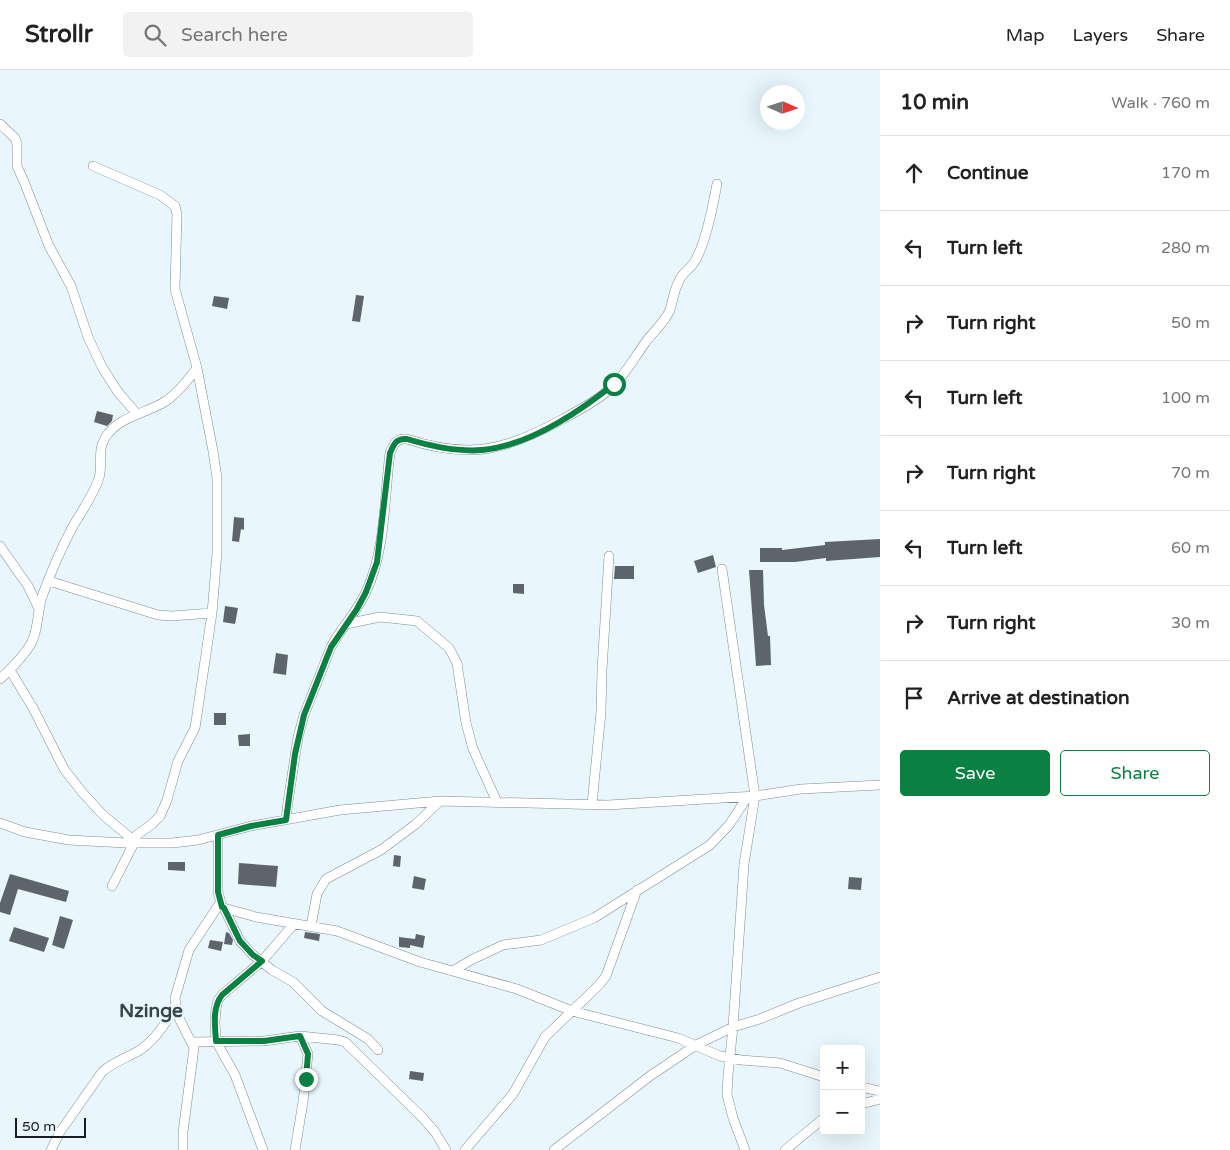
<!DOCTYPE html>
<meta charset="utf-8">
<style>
:root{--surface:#fff;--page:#f2f2f2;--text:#222;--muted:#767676;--line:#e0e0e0;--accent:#0b8043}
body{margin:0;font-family:"Varela Round",sans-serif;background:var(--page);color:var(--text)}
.controls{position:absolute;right:15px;bottom:15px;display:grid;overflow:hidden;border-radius:5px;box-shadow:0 5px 20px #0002}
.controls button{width:45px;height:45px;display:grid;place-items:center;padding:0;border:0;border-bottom:1px solid var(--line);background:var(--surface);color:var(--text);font:25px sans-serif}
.compass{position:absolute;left:760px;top:15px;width:45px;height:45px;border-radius:50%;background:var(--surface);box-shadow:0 5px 20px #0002;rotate:93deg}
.scale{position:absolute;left:15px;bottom:12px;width:71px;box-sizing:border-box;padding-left:5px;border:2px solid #181d1f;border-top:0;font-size:14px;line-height:18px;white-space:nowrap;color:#181d1f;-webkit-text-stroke:4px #e9f6fd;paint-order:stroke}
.stop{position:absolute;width:15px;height:15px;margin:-11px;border:4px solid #0b8043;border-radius:50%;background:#fff}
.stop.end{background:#0b8043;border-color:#fff;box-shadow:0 1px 5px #0008}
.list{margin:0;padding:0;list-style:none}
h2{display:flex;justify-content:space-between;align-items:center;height:65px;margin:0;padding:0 20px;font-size:21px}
h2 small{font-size:16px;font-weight:400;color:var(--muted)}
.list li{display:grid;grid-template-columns:32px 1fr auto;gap:15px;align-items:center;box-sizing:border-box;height:75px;padding:0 20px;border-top:1px solid var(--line)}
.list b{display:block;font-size:19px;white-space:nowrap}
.list em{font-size:16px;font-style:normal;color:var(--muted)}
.actions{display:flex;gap:10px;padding:15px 20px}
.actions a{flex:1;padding:11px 0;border:1px solid var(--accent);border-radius:5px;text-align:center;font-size:18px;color:var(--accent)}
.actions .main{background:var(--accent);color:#fff}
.icon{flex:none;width:28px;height:28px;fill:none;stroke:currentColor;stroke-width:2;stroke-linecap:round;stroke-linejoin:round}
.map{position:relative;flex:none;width:880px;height:1080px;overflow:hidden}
header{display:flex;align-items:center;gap:30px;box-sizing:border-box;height:70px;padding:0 25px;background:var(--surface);border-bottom:1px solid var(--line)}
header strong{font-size:24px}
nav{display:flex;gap:28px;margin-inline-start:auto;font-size:18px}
.search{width:350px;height:45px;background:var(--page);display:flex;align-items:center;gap:12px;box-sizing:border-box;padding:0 18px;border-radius:5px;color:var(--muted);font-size:19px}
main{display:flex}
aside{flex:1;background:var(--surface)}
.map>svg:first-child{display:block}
.building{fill:#5d646d}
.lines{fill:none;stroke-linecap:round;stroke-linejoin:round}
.minor-casing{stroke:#808c91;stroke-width:10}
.minor{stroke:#fff;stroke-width:9}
.route{stroke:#0b8043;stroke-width:6}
.labels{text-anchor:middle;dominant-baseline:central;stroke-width:5;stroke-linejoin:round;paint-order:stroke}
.quarter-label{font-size:19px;font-weight:bold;fill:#394449;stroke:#e9f6fd}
</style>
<header>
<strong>Strollr</strong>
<div class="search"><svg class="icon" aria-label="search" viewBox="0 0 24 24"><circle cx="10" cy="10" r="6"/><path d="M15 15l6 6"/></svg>Search here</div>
<nav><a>Map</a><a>Layers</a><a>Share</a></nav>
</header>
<main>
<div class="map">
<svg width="880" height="1080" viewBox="0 0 880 1080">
<rect width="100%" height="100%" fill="#e9f6fd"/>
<!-- building -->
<path class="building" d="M356,225L364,226L360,252L352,251Z
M214,226L229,228L227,239L212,236Z
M97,341L113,345L112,351L107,356L94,352Z
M234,447L244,448V460L241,459L239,472L232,471Z
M880,469V487L826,491V488L795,492H760V478H782V480L825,475V472Z
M713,485L716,497L698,503L694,491Z
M615,496H634V509H614Z
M749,500H763L764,535L768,566H770L771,595L756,596Z
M513,514H524V524L513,523Z
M225,536L238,538L235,554L223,552Z
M276,583L288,585L286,605L273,603Z
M214,643H226V655H214Z
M250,664V676H239L238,665Z
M394,785L401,786L400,797L393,796Z
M168,792H185V801L168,800Z
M239,793L278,796L276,817L238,814Z
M10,804L69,821L66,832L18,819L10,845L0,842V833Z
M414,806L426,809L424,820L412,818Z
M849,807L862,808L861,820L848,819Z
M60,846L73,850L64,879L52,875Z
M14,857L49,868L44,882L9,871Z
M226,862L229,863L233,870L232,875L224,874Z
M305,862L320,864L319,871L304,868Z
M416,864L425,866L423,878L410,875V878L399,877V867L415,869Z
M210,870L223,872L221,881L208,878Z
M410,1001L424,1003L423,1011L409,1009Z"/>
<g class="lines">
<!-- minor casing -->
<g class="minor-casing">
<path id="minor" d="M0,54L15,68L17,74V96L25,114L49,176L71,216L88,267L102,297L118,322L137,344
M93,96L160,125L175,136L177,144L175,219L197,298L213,381L217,408V483L212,543L195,658L178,691L167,730L160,746L152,754L126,773
M0,476L28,516L38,537
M722,499L755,726L744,794L733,957L728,1005L727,1025L733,1048L745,1080
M49,511L158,545L172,546L212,543
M346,554L380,547L417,551L449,578L457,593L466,653L473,679L497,732
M10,600L33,638L64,699L82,722L103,745L132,769
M0,609C12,598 24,586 32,572C39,557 37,539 43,524C51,502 61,479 72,458C81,442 93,426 99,408C103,394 97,381 105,368C118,346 146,344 166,331C178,323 188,310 197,298
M592,734L601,642L602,600L609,486
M286,750L288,732L298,667L304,645L331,577C341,558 357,542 366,522C386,479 384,429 390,383C394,374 396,368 407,369C470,390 507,380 563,349C581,339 602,328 616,313C627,301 635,287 645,273C652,263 665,252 670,240C673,230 674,220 679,211C682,202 691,199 695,191C706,173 713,135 717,114
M0,753L25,762L69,770L126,773H172L198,770L251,756L340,740L440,731L608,735L755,726L801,719L880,715
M218,765V822L222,837L224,838L256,847L337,861L420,892L517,919L572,941L678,968L720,986L741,990L780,993L824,1007
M112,816L134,773
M224,838L240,871L253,885L272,900L293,912L322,941L368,969L378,980
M311,856L317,824L326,809L381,780L416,754L440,731
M453,901L471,890L503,875L541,870L594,848L710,775L729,755L748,726
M192,972L264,971L300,966L338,970L345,972L422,1047L435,1062L446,1080
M861,1017L880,1021
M861,1034L880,1029
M51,1080L60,1062L102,1002C113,992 127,988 140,980C156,969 166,953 175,936
M183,1080V1062L194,978L177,944L175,928L189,880L220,833
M263,1080L235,1005L216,971L215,952L216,939L218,930L222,925L262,891L294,854
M295,1080L303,1032L308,984L300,966
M465,1080L513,1024L545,967L599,915L606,906L637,820
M554,1080L650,1006L696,975L733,957L760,949L799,933L880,907
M785,1080L824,1048"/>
</g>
<!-- minor -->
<use href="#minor" class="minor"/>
</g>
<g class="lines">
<!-- route -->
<path class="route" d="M306,1009L308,984L300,966L264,971H216C215,955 212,938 222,925L262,891L253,885L240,871L224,838L222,837L218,822V765L251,756L286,750L295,684L304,645L331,577L357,539L366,522L377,492L390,383C394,374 396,368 407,369C430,376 458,382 482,380C528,376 579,342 614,314"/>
</g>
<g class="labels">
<!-- quarter labels -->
<g class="quarter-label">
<text x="151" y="941">Nzinge</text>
</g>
</g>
</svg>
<div class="controls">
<button>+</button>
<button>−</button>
</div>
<svg class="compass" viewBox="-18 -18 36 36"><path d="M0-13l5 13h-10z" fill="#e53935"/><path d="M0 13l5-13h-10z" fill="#767676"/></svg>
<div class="scale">50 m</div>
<div class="stop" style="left:614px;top:314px"></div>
<div class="stop end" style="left:306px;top:1009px"></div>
</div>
<aside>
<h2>10 min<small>Walk · 760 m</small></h2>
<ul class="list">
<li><svg class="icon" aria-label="ahead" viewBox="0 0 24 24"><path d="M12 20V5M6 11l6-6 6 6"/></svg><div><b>Continue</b></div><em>170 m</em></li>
<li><svg class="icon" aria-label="left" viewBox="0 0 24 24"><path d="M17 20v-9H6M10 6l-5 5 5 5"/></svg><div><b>Turn left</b></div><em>280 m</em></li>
<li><svg class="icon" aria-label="right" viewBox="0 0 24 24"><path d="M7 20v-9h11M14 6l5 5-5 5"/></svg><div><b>Turn right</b></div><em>50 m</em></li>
<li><svg class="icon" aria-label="left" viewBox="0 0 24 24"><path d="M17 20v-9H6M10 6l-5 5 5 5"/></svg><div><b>Turn left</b></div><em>100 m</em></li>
<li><svg class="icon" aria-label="right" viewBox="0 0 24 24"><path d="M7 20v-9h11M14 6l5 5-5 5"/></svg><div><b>Turn right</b></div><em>70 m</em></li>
<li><svg class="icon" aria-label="left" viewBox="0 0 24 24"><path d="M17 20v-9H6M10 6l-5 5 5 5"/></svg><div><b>Turn left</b></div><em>60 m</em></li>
<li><svg class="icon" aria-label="right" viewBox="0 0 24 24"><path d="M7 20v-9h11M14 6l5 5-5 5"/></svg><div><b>Turn right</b></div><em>30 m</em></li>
<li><svg class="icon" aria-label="arrive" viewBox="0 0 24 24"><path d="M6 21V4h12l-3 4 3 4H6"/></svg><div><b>Arrive at destination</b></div></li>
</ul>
<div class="actions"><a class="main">Save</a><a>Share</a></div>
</aside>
</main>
